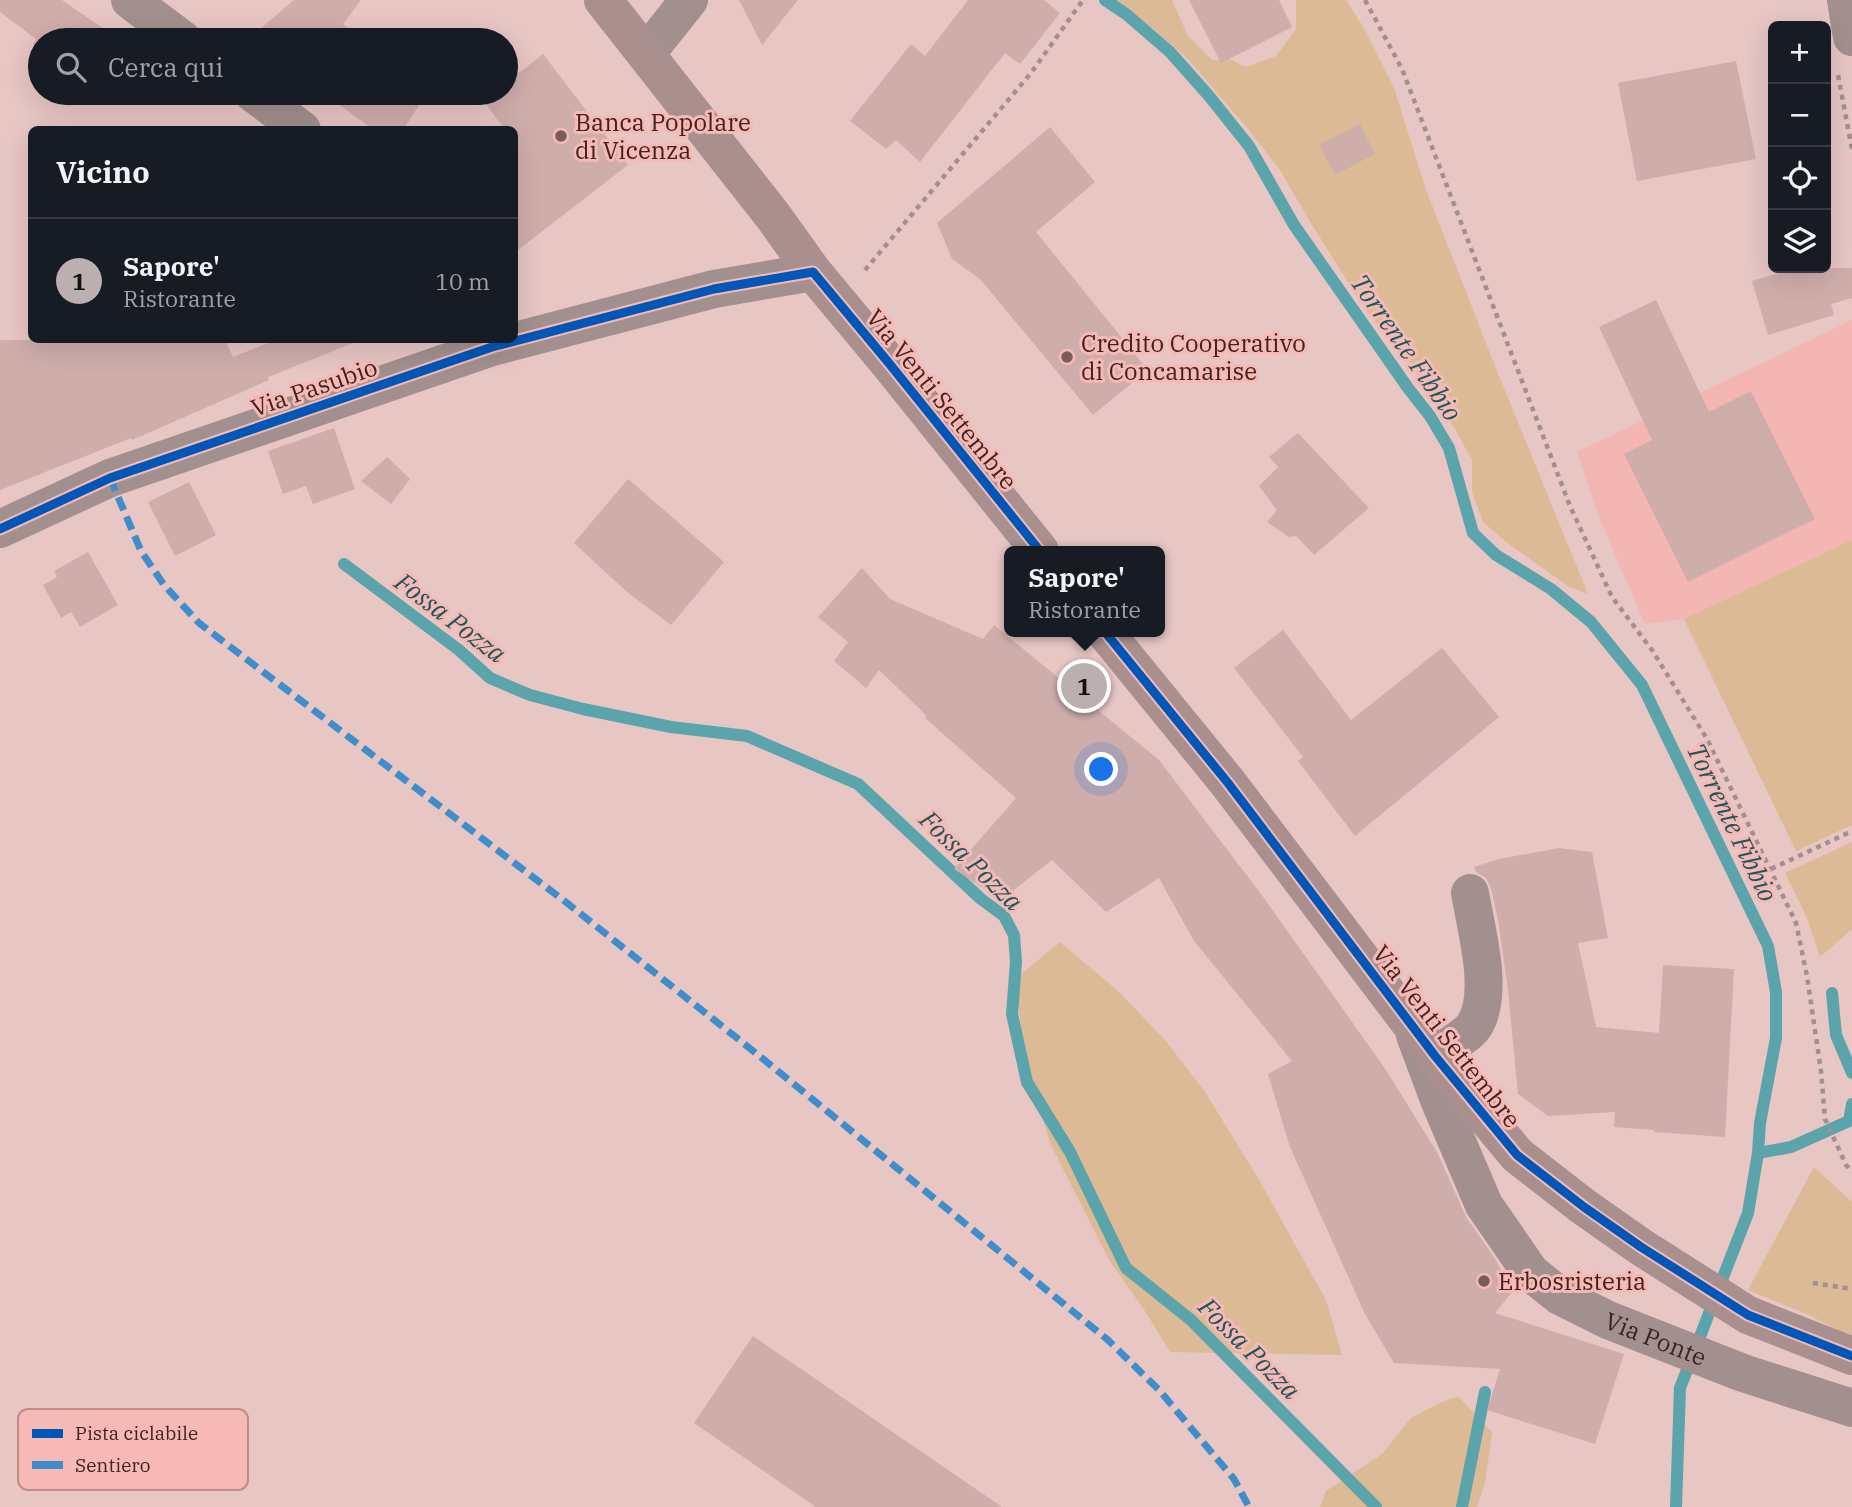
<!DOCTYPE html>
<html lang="it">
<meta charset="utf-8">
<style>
:root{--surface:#171b24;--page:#242831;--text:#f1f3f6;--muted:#9ea1a6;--line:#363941;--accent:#bbafb0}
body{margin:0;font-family:"IBM Plex Serif",serif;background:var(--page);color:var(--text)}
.controls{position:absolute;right:21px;top:21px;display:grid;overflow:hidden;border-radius:10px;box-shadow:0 7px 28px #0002}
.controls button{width:63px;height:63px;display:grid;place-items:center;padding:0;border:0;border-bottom:2px solid var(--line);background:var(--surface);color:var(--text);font:35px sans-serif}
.you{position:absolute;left:1102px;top:770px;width:24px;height:24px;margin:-18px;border:5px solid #fff;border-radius:50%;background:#1a73e8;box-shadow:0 0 0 10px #1a73e833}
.badge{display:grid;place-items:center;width:46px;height:46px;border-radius:50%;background:var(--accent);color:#111;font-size:23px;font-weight:700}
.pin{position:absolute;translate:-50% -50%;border:4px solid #fff;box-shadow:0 2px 7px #0006}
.popup{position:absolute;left:1004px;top:546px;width:161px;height:91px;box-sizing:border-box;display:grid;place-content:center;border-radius:10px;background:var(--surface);filter:drop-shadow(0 2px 5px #0005);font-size:23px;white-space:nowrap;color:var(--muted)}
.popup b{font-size:26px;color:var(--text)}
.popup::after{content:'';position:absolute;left:50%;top:100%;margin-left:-14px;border:14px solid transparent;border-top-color:var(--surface)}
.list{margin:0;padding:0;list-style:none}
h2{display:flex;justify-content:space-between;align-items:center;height:91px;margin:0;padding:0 28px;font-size:30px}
h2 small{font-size:23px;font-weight:400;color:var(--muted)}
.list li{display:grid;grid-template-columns:46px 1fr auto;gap:21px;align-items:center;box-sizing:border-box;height:126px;padding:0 28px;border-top:2px solid var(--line)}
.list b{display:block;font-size:26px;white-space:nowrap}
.list p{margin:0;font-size:23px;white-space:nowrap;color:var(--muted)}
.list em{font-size:23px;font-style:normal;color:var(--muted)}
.icon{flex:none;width:38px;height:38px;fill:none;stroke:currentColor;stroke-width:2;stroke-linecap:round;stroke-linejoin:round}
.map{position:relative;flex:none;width:1852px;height:1507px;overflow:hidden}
.search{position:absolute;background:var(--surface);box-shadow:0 7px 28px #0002;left:28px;top:28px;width:490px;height:77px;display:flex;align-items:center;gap:18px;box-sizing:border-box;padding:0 24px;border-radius:38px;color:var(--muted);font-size:26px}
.panel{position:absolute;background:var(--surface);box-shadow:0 7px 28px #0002;left:28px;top:126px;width:490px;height:217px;border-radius:10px}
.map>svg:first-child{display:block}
.built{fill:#f3b6b2}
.green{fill:#dcba95}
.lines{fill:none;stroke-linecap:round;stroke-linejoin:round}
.stream{stroke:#5ba4ab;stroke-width:12}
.building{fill:#cfadab}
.path{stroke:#a2908f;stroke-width:4.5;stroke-dasharray:5 5;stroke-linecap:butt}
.minor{stroke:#a2908e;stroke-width:38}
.major{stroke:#a9908e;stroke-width:38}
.quiet{stroke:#3f8ecb;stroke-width:7;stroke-dasharray:14 7;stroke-linecap:butt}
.cycleway-casing{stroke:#f6b9b5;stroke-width:13}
.cycleway{stroke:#0057b8;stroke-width:9}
.poi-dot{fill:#7a5c5a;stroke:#f6b9b5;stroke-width:2.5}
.labels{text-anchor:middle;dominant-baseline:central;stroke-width:6;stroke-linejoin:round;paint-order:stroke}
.poi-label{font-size:24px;fill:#402321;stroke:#f6b9b5;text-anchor:start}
.street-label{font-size:24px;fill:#402321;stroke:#f6b9b5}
.water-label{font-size:26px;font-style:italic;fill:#1b585e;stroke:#f6b9b5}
.key{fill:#f6b9b5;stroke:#bf8c89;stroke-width:2}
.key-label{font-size:19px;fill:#402321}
</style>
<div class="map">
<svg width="1852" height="1507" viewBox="0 0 1852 1507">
<rect width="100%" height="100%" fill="#e7c6c4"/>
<!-- built -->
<path class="built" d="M1852,320V540L1684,619L1645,624L1600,520L1577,452Z"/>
<!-- green -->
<path class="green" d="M1113,0H1172L1188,36L1212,60L1230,59L1246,67L1276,56L1296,29V0H1346L1362,25L1394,88L1425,187L1493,361L1588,594L1568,586L1506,542L1483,522L1472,492V460L1455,429L1414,370L1365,309L1309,220L1280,170L1244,124L1186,57L1152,28Z
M1852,540V825L1796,851L1684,619Z
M1852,842V929L1820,957L1807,918L1785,873Z
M1060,942L1118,991L1166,1041L1205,1092L1258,1178L1326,1300L1342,1355L1170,1352L1145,1311L1109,1260L1050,1143L1025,1058L1015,979Z
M1814,1167L1852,1202V1338L1811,1316L1748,1290Z
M1458,1396L1492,1432L1485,1483L1477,1507H1320L1326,1491L1382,1454L1411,1418L1440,1403Z"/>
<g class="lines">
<!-- stream -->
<path class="stream" d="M1105,0L1126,14L1170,52L1209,96L1249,146L1294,225L1408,388L1430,416L1449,448L1473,533L1496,555L1551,589L1591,622L1642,685L1768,946L1776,992V1038L1760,1123L1758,1153L1748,1213L1680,1388L1676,1507
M344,564L459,650L490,678L530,695L583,709L671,727L747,736L858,784L981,899L1004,916L1014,935L1016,962L1012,1014L1027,1082L1070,1152L1126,1268L1191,1320L1376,1507
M1832,993L1836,1035L1852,1073
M1758,1153L1791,1147L1849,1121L1852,1104
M1462,1507L1485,1392"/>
</g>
<!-- building -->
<path class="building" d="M0,0H62L120,40H40V49L33,44L36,39L0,12Z
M294,0H361L343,24L365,40H250L248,39Z
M739,0H798L762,45Z
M968,0H1044L1060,13L1020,64L1005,53L920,162L896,140L886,149L850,121L911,44L925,56Z
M1189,0H1279L1292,27L1221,63Z
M543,54L628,165L514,253V130H505L483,100L493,93H506V83Z
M1736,61L1756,159L1637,181L1618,83Z
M323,93H427L403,130H374Z
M1360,124L1375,154L1335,175L1319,145Z
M1050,127L1095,182L1036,232L1148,370L1093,415L980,279L952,259L937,223Z
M1796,268H1852V298L1831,304L1834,315L1768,335L1752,281Z
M1656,300L1709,412L1751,391L1815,519L1688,582L1624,454L1652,440L1599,327Z
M0,340H225L233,357L276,340H358V341L268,377L269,380L132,440L131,438L0,490Z
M334,428L355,489L313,504L306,486L283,494L268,451Z
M1298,433L1369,508L1314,555L1296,536L1289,537L1267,522L1277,510L1259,486L1278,467L1269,457Z
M387,457L410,479L391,504L361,481Z
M628,479L724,562L671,625L627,592L574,543Z
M189,482L216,535L175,556L148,502Z
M88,552L118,605L80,627L71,612L61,618L43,585L57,577L54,571Z
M862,568L890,599L983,639L994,625L1159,760L1264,898L1386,1070L1438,1154L1466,1217L1494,1257L1513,1291L1495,1313L1624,1354L1595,1444L1487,1410L1500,1369L1394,1363L1365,1314L1290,1147L1268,1074L1292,1061L1194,941L1159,878L1106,912L1052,860L1001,900L954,869L1016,798L925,718L927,716L879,670L866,688L834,661L848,642L818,617Z
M1283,630L1351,720L1442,648L1499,717L1355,836L1298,761L1303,757L1234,668Z
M1559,848L1592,852L1608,938L1578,943L1596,1027L1659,1033L1663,965L1734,969L1725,1137L1654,1132V1130L1614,1127L1615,1112L1548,1116L1518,1094L1508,990L1498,920L1491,888L1486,878L1476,872L1474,867L1499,859Z
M753,1336L1002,1507H816L694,1423Z"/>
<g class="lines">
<!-- path -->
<path class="path" d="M1365,0L1402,69L1570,506L1612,597L1652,650L1707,739L1796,923L1807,976L1821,1071L1825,1119L1846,1165L1852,1172
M1838,75L1852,149
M865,270L1031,73L1083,0
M1771,869L1852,831
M1813,1283L1852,1289"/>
<!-- minor -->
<g class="minor">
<path d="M130,0L183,40"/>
<path d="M1846,0L1852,37"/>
<path d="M646,54L689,0"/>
<path d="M253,93L302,130"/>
<path d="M0,529L110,478L492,347L714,289L813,272"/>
<path id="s1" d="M1415,1035L1440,1102L1484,1205L1531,1273L1560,1296L1608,1320L1743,1373L1852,1408"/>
<path d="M1435,1056C1445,1048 1467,1036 1474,1026C1495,994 1476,929 1470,893"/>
</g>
<!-- major -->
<path class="major" d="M603,0L773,216L813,272L888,362L1040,551
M1105,632L1228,783L1435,1056L1517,1155L1584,1207L1641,1247L1748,1315L1852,1356"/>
<!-- quiet -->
<path class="quiet" d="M110,478L141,551L164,585L199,623L567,903L757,1054L1108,1340L1159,1390L1234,1479L1249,1507"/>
<!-- cycleway casing -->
<g class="cycleway-casing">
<path id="cycleway" d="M0,529L110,478L492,347L714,289L813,272L888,362L1040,551
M1105,632L1228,783L1435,1056L1517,1155L1584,1207L1641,1247L1748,1315L1852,1356"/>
</g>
<!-- cycleway -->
<use href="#cycleway" class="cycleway"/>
</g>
<!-- markers -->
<g class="poi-dot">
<circle cx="561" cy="136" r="7"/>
<circle cx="1067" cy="357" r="7"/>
<circle cx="1484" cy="1281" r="7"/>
</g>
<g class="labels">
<!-- poi labels -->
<g class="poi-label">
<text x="575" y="122">Banca Popolare<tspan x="575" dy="28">di Vicenza</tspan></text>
<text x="1081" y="343">Credito Cooperativo<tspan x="1081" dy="28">di Concamarise</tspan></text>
<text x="1498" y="1281">Erbosristeria</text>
</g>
<!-- street labels -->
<g class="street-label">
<text transform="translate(314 387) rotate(-19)">Via Pasubio</text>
<text transform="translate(942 399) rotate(51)">Via Venti Settembre</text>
<text transform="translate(1447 1036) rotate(52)">Via Venti Settembre</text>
<text stroke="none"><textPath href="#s1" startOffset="408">Via Ponte</textPath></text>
</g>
<!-- water labels -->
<g class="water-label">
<text transform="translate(1407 347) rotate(55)">Torrente Fibbio</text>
<text transform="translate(451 617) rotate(37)">Fossa Pozza</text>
<text transform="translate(1733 822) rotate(64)">Torrente Fibbio</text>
<text transform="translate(972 860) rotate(44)">Fossa Pozza</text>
<text transform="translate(1250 1348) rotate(45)">Fossa Pozza</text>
</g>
</g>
<!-- legend -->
<rect x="18" y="1409" width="230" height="81" rx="10" class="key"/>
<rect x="32" y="1429" width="31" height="9" fill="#0057b8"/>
<rect x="32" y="1461" width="31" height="8" fill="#3f8ecb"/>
<g class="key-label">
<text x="75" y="1440">Pista ciclabile</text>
<text x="75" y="1472">Sentiero</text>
</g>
</svg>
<div class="controls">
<button>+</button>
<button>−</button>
<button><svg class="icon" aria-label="locate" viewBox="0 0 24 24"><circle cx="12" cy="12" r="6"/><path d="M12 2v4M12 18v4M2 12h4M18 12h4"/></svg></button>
<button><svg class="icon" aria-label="layers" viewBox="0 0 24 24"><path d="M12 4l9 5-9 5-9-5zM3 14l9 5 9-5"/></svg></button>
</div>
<div class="you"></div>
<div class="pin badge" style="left:1084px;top:686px">1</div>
<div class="popup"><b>Sapore'</b>Ristorante</div>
<div class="search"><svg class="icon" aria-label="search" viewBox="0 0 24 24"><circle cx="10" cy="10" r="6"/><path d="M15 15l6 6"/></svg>Cerca qui</div>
<section class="panel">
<h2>Vicino<small></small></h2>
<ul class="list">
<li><span class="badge">1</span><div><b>Sapore'</b><p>Ristorante</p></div><em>10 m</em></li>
</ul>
</section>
</div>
